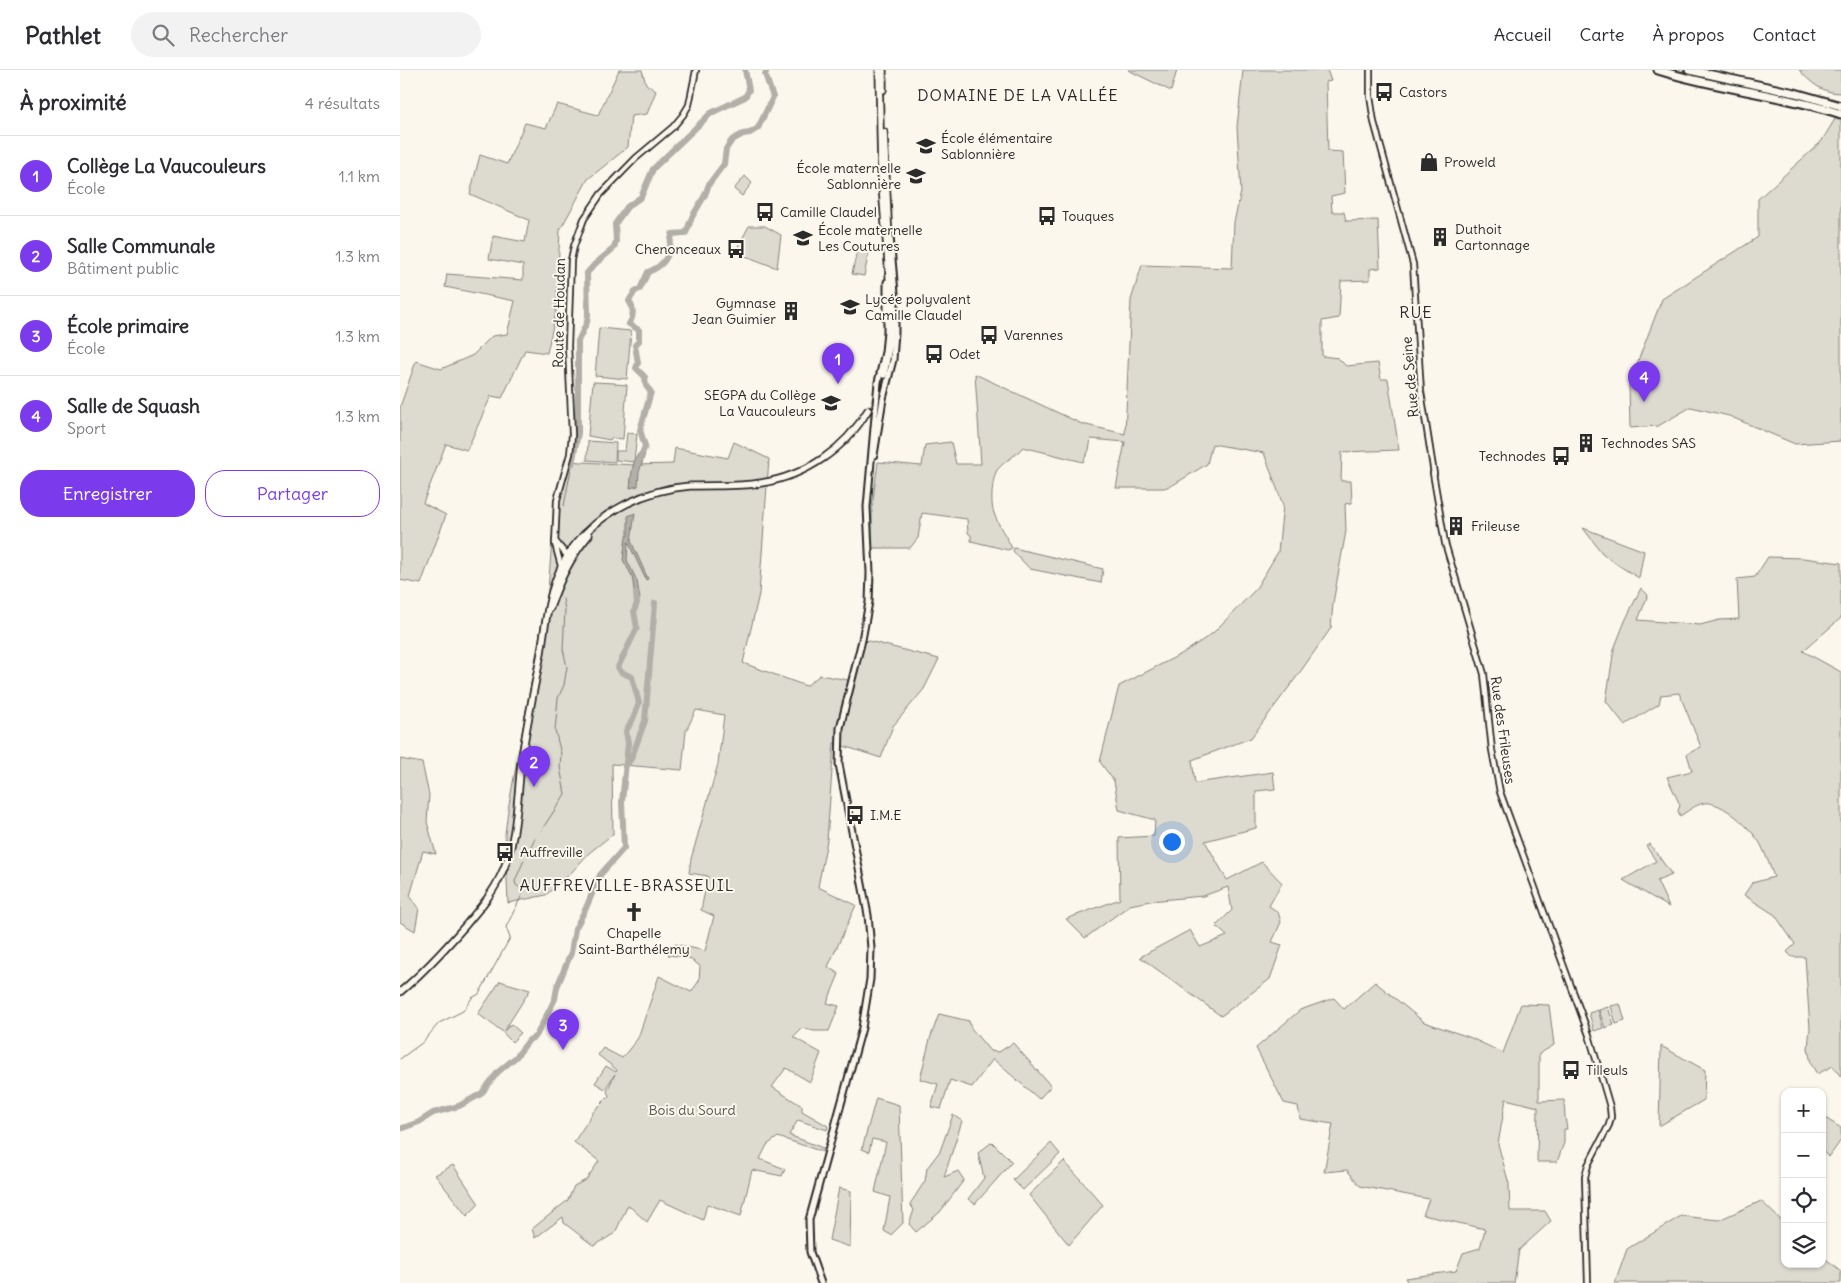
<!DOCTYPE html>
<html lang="fr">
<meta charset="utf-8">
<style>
:root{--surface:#fff;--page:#f2f2f3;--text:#2b2b33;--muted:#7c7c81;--line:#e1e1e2;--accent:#7c3aed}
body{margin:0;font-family:Delius,sans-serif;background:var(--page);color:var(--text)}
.controls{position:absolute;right:15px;bottom:15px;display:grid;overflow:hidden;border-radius:10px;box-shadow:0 1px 4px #0004}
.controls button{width:45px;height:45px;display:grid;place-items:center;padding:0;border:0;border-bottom:1px solid var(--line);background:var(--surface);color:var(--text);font:25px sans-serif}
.you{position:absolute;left:771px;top:771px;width:18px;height:18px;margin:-12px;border:4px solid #fff;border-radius:50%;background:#1a73e8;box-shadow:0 0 0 8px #1a73e833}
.badge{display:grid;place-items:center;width:32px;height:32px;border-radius:50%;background:var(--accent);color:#fff;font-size:16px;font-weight:700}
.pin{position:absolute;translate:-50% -41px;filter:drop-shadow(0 1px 2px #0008)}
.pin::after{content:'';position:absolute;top:26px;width:18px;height:15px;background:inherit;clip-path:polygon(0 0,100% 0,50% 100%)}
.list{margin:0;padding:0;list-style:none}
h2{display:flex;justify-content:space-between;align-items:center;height:65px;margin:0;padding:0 20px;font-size:21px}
h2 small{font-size:16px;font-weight:400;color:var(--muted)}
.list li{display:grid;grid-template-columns:32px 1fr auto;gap:15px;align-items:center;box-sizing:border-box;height:80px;padding:0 20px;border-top:1px solid var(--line)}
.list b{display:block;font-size:19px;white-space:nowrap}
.list p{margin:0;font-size:16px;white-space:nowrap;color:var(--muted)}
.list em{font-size:16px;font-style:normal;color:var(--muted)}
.actions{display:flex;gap:10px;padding:15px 20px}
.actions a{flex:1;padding:11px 0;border:1px solid var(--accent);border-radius:20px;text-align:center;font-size:18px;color:var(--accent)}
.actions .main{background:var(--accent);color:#fff}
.icon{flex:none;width:28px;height:28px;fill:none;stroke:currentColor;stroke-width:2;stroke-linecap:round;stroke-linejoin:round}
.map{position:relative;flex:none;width:1441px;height:1213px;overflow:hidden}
header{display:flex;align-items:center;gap:30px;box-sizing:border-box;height:70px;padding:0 25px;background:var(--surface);border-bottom:1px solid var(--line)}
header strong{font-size:24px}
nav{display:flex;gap:28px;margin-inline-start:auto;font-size:18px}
.search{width:350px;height:45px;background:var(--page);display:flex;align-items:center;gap:12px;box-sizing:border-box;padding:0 18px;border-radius:28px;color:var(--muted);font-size:19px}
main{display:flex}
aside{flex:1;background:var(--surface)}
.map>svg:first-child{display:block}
.green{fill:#dddad0;stroke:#84827e}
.water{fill:#b1afa7;stroke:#7b7a75}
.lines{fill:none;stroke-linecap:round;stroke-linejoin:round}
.stream{stroke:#7b7a75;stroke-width:1}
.river{stroke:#b1afa7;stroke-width:6}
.primary-tunnel{stroke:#d1cec5;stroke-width:5.5;stroke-dasharray:5.5 3;stroke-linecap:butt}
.tertiary-casing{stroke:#2b2b2b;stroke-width:8}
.secondary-casing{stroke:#2b2b2b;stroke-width:9}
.primary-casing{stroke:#2b2b2b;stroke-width:9}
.motorway-casing{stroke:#2b2b2b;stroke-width:11}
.tertiary{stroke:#fbf7ec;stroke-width:4.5}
.secondary{stroke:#fbf7ec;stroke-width:5}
.primary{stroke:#fbf7ec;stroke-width:5.5}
.motorway{stroke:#fbf7ec;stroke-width:7}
.labels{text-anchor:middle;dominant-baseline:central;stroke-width:4;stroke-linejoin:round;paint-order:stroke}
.poi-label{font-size:14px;fill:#2b2b2b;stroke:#fbf7ec;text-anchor:start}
.street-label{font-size:14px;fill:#2b2b2b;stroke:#fbf7ec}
.park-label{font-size:14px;fill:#585754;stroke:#fbf7ec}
.quarter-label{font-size:16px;letter-spacing:1px;fill:#2b2b2b;stroke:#fbf7ec}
</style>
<header>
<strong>Pathlet</strong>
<div class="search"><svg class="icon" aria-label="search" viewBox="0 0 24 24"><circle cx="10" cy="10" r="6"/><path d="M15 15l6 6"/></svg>Rechercher</div>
<nav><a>Accueil</a><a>Carte</a><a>À propos</a><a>Contact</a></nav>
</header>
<main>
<aside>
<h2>À proximité<small>4 résultats</small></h2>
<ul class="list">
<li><span class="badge">1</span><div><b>Collège La Vaucouleurs</b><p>École</p></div><em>1.1 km</em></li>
<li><span class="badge">2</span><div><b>Salle Communale</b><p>Bâtiment public</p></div><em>1.3 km</em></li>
<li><span class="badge">3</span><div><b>École primaire</b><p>École</p></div><em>1.3 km</em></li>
<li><span class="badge">4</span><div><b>Salle de Squash</b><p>Sport</p></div><em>1.3 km</em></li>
</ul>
<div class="actions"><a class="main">Enregistrer</a><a>Partager</a></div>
</aside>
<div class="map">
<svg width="1441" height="1213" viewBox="0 0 1441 1213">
<rect width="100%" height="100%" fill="#fbf7ec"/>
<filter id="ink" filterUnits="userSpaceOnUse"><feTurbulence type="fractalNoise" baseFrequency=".02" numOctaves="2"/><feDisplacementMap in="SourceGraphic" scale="10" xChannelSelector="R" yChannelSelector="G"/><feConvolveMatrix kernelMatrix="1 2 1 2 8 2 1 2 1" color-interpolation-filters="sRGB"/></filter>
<g filter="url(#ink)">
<!-- green -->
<path class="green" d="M219,0H242L246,14L256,21L247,44L231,46L228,77L188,109L160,160L156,242L147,283L125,280L102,328L91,326L67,380L46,374L23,433L46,445L21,514L0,510V337L16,291L41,299L73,285L92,266L107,264L115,231L45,217L47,204L123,210V195L89,189L93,166L125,172L129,150L70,124L80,85L107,94L125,53L146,58L157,34L198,45Z
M728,0H777L771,21Z
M843,0H927L931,11L926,12L928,81L943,82L945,123L931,126L932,142H944L946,151L978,150L980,198L970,199V210L941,211L939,248L922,251V286L938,288L946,296L978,293L981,309H988L999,380L942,382L941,411H951L952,433L945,434L946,461L933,533L931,558L898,605L851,668L792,690L795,713L873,702L875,719L856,721V758L805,771L827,810L862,792L882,813L869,836L878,842L881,852L872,872L882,875L870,909L821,946L740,887L790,860L800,877L827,866L816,856L832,840L828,817L803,826L750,831L730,835L685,868L666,849L720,829L719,768L754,766L755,750L719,740L714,711L700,692L719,616L785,582L813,563L855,520L878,482L883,435L864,383L812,374L807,394L773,415L764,418H716L725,372L691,369L689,380L683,392L623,377C616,386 604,391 597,400C592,409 590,434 594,443C598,455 606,466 612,478L608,480L571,471V465L568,463L567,449L522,443L518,468L510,478H472V437L478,392L522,396L525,375L551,372L556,394H581L575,304L682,354L725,364L731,230L742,195L832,198L834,152L841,122L837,57Z
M1399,0H1441V23C1422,23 1411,13 1399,0Z
M1435,49L1441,51V371L1395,374L1329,346L1291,337L1258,356L1230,358L1229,314L1262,229L1358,167V129L1421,72Z
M345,106L352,113L342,126L334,119Z
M349,156H365L381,165L377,198L335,182Z
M457,180L469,182L464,206L452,204Z
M199,258L231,261L227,309L195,306Z
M193,312L215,313V314L227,315L223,369L211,368L210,370L188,366Z
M227,363L237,364L234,392L216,390V381H225Z
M188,371L216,373L215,392L187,390Z
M334,372L369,389L359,524L343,593L406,616L420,605L454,611L465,570L539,589L524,619L493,656L481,688L434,673L427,770L418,817L456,835L428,897L439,904L427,933L439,936L429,961H414L402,958L393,967L421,983L410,1012L386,998L372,1017L402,1036V1041L428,1056L427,1060L398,1050L389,1065L423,1078V1082L378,1067L367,1075L360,1089L385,1099L382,1106L352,1100L341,1146L307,1134L303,1150L260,1130L247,1152L228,1135L215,1163L194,1176L164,1153L163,1147L135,1168L132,1159L168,1130L174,1116L186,1110L199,1091L174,1072L194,1041L209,1026L207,1021L215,1004L205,1019L195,1013L206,996L216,1002L217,1000L198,985L203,978L222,988L238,968L259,906L291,922L299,911L300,896L287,887L268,885L275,874L305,881L314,846L301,840L308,806L289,803L291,789L318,694L324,645L296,640L286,661L282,700L212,694L213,764L189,783L170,804L146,825L108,833L105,764L108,740L148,520L156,421L165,391L235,395L273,394L275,378L328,388Z
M1183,458L1244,481L1239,508L1218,495L1202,483Z
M614,478L703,499L701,513L630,499L613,481Z
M1368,487L1403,488L1441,493V548L1403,581L1441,602V1007L1433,996L1417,1004L1411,994L1408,978L1410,958L1405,887H1392L1387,882L1395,874L1375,845L1344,825L1352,813L1374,807C1370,796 1366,785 1361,775C1353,760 1322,730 1304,733C1295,735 1288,741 1280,746L1278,741L1280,735L1267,707L1292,701L1287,684L1301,677L1279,623L1261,625L1259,634L1225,655L1206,631L1214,579L1225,551L1241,518L1248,525L1238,550L1300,555L1319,550L1339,549L1337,509L1355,507Z
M0,689L22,693L29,725L27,752L36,784L23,781L10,826L19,838L15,861L0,852Z
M1250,774L1272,805L1257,811L1269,837L1223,810L1256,791L1246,776Z
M100,911L130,920L104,961L111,954L121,963L112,972L103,963V962L78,944Z
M975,912L1024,952L1069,967L1103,983L1121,934L1149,935L1154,975L1139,984V1031L1164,1030L1165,1047L1167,1059H1164V1073L1157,1092H1137L1138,1037L1106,1029L1098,1074L1109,1114L1110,1141H1145L1151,1151L1119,1180L1114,1213H1008L1005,1208L1056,1201L1063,1183L1080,1178L1085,1159L1023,1145L1029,1129L960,1116L947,1100L924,1102L933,1054L900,1049L898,1036L884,1033L856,978L900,940L934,928L944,939Z
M1220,934L1225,951L1216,954L1211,936Z
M1208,937L1214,955L1205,958L1199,940Z
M1198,940L1203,958L1194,961L1189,943Z
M539,944L569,951L571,958L590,981L599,982L613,973L651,1016L639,1029L593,989L572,1017L550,1010L541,1039L531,1037L538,1014L520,1009L530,969Z
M1261,976L1305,1000L1304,1030L1259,1056Z
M476,1028L499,1035L503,1153L491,1165L484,1161L490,1127L475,1122L486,1072L472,1069L469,1082L462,1079Z
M553,1045L562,1051L544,1107L558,1101L564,1110L540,1142L516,1162L509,1154L514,1140L510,1134L525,1111L527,1098L540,1081Z
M1422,1046L1441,1058V1070L1429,1087L1422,1081Z
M592,1072L612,1092L575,1134L568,1129L584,1108L578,1083Z
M651,1073L660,1084L623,1120L613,1110Z
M664,1091L703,1135L669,1175L629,1125Z
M53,1095L79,1134L67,1146L35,1105Z
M439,1118L451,1121L450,1177L429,1170Z
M1361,1131L1385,1154V1194H1422V1186L1441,1201V1213H1215L1227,1179L1281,1146L1319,1150Z"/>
<!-- water -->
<path class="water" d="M241,381L245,384L239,402L238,416L230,418C231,407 232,389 241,381Z
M235,443L231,471L248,509L246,510L228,472L227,490L237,511L240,529L234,530L235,527L232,506L223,490L226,466H228V446Z"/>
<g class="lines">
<!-- stream -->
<path class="stream" d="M164,436L172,394
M141,761L165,724L160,697L161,684L155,660L158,628L164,615L167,597L163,579L165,540L163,529
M130,778L135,768
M0,989L23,972L39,953L63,941L72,928L79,924L110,868L106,857L124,821L116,815L115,811L124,790"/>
<!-- river -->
<path class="river" d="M240,389L245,376L240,360L251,322L246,316L245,307L236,298L238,293L235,275L239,271V260L229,254C234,247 234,238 229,231L235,221L240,219L248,202C268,194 269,184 272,164L286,163L292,147L305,125L309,114L324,94L326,79L332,70L343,64L350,63L358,58L373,27L365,4L367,0
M172,394L178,363V271L187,252L188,245L187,203L195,194L214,178L216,171L215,154L227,137L241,127L253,99L257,95L311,43L345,27L349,20L345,0
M225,697L231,689L245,651L255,533
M0,1059L19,1052L33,1043L59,1036L81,1024L98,1002L116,987L129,970L136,966L155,929L157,917L171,883L175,859L186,838L200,805L224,778L222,732L228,673L226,661L233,649L239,633L232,607L221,602L218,597L237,558L234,541L237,533L236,523"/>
<!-- primary-tunnel -->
<path class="primary-tunnel" d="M468,340L478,322L484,305"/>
<!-- tertiary casing -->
<g class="tertiary-casing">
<path id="tertiary" d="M970,0V26L974,52L1013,194L1021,322L1034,404
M1033,403L1045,473L1084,604L1092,680L1100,722L1189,965L1210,1037L1211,1047L1209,1055L1188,1095L1185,1107L1188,1213
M156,472L168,487
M161,496L155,474L157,430L170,384L172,365L168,276L171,190L174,176L184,149L201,124L236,88L273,57L283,45L289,35L296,0"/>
</g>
<!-- secondary casing -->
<g class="secondary-casing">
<path id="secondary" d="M474,385L483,329L493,290L495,262V223L490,166
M421,1213L410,1182L409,1150L462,958L470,909L471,878L468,845L439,694L440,658L462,570L469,532L470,503L467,437L478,312L485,282L487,262V212"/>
</g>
<!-- primary casing -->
<g class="primary-casing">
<path id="primary" d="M479,0L481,104L491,231L490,270L484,305
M483,20V0
M484,62L489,170
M150,538C159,511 170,487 189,465
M0,922C24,902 44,880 65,856C78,840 92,825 101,805C117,771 117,731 121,694C126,657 134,620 141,583C147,543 149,510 174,476C201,441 247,419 290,416C314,415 338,417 361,413C406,406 445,379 468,340"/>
</g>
<!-- motorway casing -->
<g class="motorway-casing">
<path id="motorway" d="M1258,0C1318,19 1381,24 1441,44
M1289,0L1395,23L1441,36"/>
</g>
<!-- tertiary -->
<use href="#tertiary" class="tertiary"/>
<!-- secondary -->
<use href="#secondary" class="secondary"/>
<!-- primary -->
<use href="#primary" class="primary"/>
<!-- motorway -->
<use href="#motorway" class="motorway"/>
</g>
</g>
<!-- icons -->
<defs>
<g id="bus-bare" transform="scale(1.5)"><path d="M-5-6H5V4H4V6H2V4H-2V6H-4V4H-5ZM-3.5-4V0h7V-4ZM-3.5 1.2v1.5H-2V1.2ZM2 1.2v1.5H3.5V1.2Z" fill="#2b2b2b" stroke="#fbf7ec" stroke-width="2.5" paint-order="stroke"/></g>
<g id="school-bare" transform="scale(1.5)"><path d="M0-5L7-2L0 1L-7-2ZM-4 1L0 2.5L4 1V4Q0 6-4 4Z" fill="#2b2b2b" stroke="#fbf7ec" stroke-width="2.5" paint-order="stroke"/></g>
<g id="shop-bare" transform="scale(1.5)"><path d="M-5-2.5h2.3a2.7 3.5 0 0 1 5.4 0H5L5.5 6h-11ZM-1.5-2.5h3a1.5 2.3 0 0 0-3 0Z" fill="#2b2b2b" stroke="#fbf7ec" stroke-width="2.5" paint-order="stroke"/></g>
<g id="building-bare" transform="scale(1.5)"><path d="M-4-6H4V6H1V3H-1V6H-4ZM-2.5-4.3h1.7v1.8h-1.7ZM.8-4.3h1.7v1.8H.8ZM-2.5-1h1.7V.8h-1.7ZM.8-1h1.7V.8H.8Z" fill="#2b2b2b" stroke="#fbf7ec" stroke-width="2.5" paint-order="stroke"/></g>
<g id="church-bare" transform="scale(1.5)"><path d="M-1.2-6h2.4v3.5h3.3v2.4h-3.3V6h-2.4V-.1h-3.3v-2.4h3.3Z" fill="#2b2b2b" stroke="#fbf7ec" stroke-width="2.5" paint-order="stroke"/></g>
</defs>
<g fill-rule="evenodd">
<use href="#bus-bare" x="984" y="22"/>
<use href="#school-bare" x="526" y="76"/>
<use href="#shop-bare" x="1029" y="92"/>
<use href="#school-bare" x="516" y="106"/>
<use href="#bus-bare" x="365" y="142"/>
<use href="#bus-bare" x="647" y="146"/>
<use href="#building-bare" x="1040" y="167"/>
<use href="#school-bare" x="403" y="168"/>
<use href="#bus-bare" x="336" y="179"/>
<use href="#school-bare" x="450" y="237"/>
<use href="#building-bare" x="391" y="241"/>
<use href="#bus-bare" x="589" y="265"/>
<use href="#bus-bare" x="534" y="284"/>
<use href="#school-bare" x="431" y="333"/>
<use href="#building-bare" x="1186" y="373"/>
<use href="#bus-bare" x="1161" y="386"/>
<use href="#building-bare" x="1056" y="456"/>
<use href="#bus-bare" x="455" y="745"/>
<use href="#bus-bare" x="105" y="782"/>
<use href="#church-bare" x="234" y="842"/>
<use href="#bus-bare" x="1171" y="1000"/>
</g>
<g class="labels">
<!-- poi labels -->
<g class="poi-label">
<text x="999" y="22">Castors</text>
<text x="541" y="68">École élémentaire<tspan x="541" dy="16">Sablonnière</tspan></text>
<text x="1044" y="92">Proweld</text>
<text x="501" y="98" text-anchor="end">École maternelle<tspan x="501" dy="16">Sablonnière</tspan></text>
<text x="380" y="142">Camille Claudel</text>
<text x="662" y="146">Touques</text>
<text x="1055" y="159">Duthoit<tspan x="1055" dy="16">Cartonnage</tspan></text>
<text x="418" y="160">École maternelle<tspan x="418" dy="16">Les Coutures</tspan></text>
<text x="321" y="179" text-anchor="end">Chenonceaux</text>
<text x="465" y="229">Lycée polyvalent<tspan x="465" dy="16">Camille Claudel</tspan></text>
<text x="376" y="233" text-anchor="end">Gymnase<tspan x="376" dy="16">Jean Guimier</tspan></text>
<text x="604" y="265">Varennes</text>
<text x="549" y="284">Odet</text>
<text x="416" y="325" text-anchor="end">SEGPA du Collège<tspan x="416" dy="16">La Vaucouleurs</tspan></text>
<text x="1201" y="373">Technodes SAS</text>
<text x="1146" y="386" text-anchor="end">Technodes</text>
<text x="1071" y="456">Frileuse</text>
<text x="470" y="745">I.M.E</text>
<text x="120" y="782">Auffreville</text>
<text x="234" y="863" text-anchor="middle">Chapelle<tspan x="234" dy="16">Saint-Barthélemy</tspan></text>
<text x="1186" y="1000">Tilleuls</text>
</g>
<!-- street labels -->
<g class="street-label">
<text transform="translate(159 243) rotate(-89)">Route de Houdan</text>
<text transform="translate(1010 307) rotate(-95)">Rue de Seine</text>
<text transform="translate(1103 660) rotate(82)">Rue des Frileuses</text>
</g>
<!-- park labels -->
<g class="park-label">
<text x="292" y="1040">Bois du Sourd</text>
</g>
<!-- quarter labels -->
<g class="quarter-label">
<text x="618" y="25">DOMAINE DE LA VALLÉE</text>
<text x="1016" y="242">RUE</text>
<text x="227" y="815">AUFFREVILLE-BRASSEUIL</text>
</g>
</g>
</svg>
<div class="controls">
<button>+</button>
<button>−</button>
<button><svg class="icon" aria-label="locate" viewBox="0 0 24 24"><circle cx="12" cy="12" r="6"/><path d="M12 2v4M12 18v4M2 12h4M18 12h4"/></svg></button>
<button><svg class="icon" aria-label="layers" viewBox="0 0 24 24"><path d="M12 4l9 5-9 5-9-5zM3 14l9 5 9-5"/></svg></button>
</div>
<div class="you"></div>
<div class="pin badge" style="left:438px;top:314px">1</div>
<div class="pin badge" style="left:134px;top:717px">2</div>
<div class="pin badge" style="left:163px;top:980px">3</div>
<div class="pin badge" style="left:1244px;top:332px">4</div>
</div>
</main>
